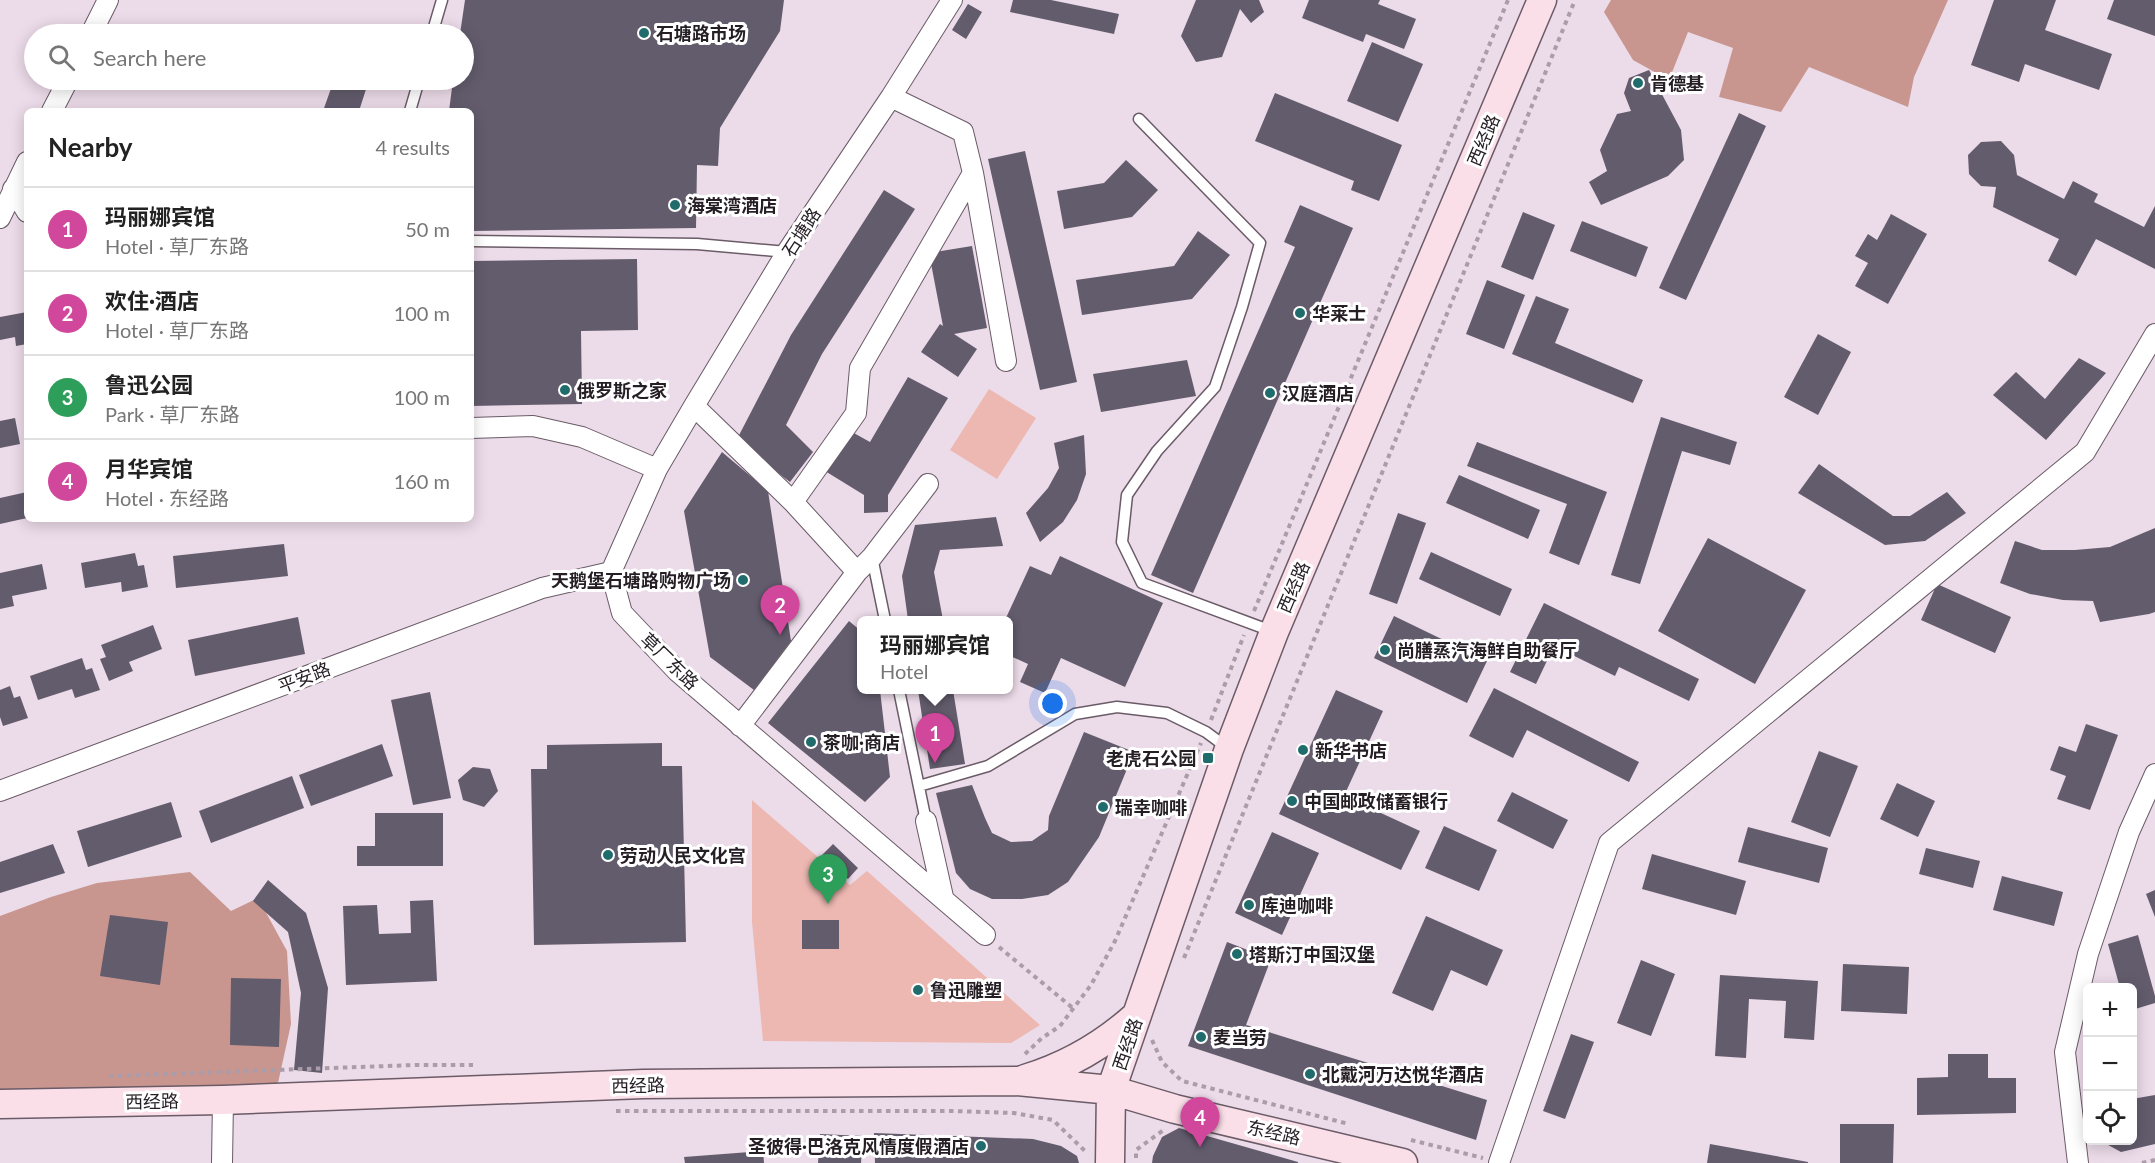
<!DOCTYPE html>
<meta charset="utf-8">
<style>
:root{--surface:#fff;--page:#f6f6f6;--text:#222;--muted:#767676;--line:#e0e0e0;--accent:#db2777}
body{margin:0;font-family:Lato,"Noto Sans SC",sans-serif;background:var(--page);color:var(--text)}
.controls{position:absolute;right:18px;bottom:18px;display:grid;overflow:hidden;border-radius:9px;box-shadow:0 3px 15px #0003}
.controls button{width:54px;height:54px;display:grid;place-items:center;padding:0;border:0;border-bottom:2px solid var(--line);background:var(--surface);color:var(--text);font:30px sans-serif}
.you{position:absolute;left:1053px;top:704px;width:21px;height:21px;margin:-15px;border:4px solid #fff;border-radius:50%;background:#1a73e8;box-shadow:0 0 0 9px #1a73e833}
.badge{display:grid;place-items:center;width:39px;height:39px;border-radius:50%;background:var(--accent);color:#fff;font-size:20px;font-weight:700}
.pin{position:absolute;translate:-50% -50px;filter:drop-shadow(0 2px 3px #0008)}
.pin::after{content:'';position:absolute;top:32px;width:21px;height:18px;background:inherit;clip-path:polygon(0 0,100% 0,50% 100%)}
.popup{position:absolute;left:857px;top:616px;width:156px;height:78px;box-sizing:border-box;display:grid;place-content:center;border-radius:9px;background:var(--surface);filter:drop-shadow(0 2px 4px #0005);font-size:20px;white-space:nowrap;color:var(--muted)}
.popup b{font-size:22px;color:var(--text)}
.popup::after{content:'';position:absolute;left:50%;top:100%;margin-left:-12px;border:12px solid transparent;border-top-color:var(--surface)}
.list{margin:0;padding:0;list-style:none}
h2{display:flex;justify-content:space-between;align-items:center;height:78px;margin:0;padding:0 24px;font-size:26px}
h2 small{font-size:20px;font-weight:400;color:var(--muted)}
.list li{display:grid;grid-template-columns:39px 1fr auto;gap:18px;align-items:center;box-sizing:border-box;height:84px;padding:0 24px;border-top:2px solid var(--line)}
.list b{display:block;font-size:22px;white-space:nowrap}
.list p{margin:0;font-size:20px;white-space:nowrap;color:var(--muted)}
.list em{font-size:20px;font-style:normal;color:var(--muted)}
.icon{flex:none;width:33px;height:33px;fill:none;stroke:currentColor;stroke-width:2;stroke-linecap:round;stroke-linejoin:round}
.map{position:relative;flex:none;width:2155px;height:1163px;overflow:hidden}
.search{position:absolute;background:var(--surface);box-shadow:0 3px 15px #0003;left:24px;top:24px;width:450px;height:66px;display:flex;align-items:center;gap:15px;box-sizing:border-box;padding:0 21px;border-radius:33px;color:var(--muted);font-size:22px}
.panel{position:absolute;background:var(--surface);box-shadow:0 3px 15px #0003;left:24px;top:108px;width:450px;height:414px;border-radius:9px}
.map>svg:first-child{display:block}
.green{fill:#edb8b1}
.forest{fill:#c9968f}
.building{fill:#635c6d}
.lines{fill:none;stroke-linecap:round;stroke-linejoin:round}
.lane-casing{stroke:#6a5b67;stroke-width:13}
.street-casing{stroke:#6a5b67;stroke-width:22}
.secondary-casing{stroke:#6a5b67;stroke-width:31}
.path{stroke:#aa9ca8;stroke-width:4;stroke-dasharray:4.5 4.5;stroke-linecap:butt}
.lane{stroke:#fff;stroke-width:10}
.street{stroke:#fff;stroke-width:20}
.secondary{stroke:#fbdfe8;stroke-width:28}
.poi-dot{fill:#206c6c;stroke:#fff;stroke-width:2}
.labels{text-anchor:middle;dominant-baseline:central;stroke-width:6;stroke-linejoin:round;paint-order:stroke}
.poi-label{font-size:18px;font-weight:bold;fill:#251e24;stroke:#fff;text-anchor:start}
.street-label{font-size:18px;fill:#251e24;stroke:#fff}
</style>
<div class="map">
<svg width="2155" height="1163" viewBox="0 0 2155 1163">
<rect width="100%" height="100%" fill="#ecdbe9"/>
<!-- green -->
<path class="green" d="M989,389L1036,418L997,479L950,450Z
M752,800L850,885L867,871L1040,1025L1011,1043L763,1041L752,922Z"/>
<!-- forest -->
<path class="forest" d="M1611,0H1948L1914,77L1908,107L1809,67L1781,112L1719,97L1733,48L1688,32L1669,80L1633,60L1604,12Z
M190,872L231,911L258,898L287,951L291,1024L276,1092L0,1098V916L51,897L97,883Z"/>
<!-- building -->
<path class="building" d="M465,0H784L780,31L720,128L718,166L697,165L696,228L471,231V111H449L453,80H464V34H460Z
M1013,0H1051L1119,14L1114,34L1010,12Z
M1196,0H1259L1264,12L1251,23L1240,9L1222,57L1196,62L1181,36Z
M1309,0H1380L1378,4L1416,19L1404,49L1366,34L1363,42L1302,18Z
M1994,0H2056L2045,30L2112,54L2099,90L2025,64L2019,82L1971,65Z
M2114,0H2155V36L2107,19Z
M968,4L982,12L966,39L952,30Z
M352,26L377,34H349Z
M1372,42L1423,64L1398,122L1347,101Z
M1649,70L1681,130L1684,160L1668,176L1601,205L1589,182L1607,171L1600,150L1617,114L1631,111L1624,93L1629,78Z
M334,80H369L359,111H323Z
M1275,93L1402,145L1379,201L1351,190L1354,181L1255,141Z
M1739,113L1766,126L1686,300L1659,288Z
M2001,141L2014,155L2017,175L2064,199L2073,181L2098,194L2094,202L2144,227L2155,206V269L2096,239L2076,276L2048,261L2059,239L1993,207L1996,187L1981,186L1969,174L1968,155L1981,142Z
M1025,151L1077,382L1040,390L988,159Z
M1126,160L1158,190L1132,217L1064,229L1057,191L1104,183Z
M884,190L915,209L822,354L786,425L813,452L790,482L736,441L791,335Z
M1300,205L1353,228L1193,593L1151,575L1295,247L1284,242Z
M1523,212L1555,225L1533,280L1501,267Z
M1891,214L1927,234L1888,304L1855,286L1868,263L1855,256L1868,234L1877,240Z
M1582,221L1648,247L1636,277L1570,251Z
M1198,231L1230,255L1192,299L1082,315L1076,280L1174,266Z
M972,246L987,328L954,334L977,349L958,377L921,352L940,324L943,326L929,253Z
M637,259L638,330L581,331L582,404L471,406V261Z
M1487,280L1525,295L1504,349L1466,334Z
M1536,296L1569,309L1555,343L1643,380L1633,403L1512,354Z
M27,312V344L16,346L15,337L0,340V317Z
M1818,334L1851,352L1818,415L1784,397Z
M2079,358L2106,373L2046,440L1993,395L2016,372L2045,399Z
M1187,360L1196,396L1101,412L1093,374Z
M908,377L948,398L888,495V512L864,513V495L825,471L852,432L870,442Z
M1661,417L1737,442L1730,465L1682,451L1640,584L1611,575Z
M15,418L20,444L0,448V421Z
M1084,435L1086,474L1077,500L1063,522L1040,542L1026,513L1048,488L1059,468L1054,443Z
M1477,442L1607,492L1579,565L1549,553L1567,504L1467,466Z
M722,452L768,491L791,641L754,690L710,657L684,511Z
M1819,464L1893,516H1910L1947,492L1966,513L1925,541L1885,545L1798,493Z
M1459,475L1540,510L1528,539L1446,503Z
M27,492V518L0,524V498Z
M1398,513L1426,523L1397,604L1369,594Z
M996,517L1003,546L940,550L934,572L943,620H908L902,576L915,525Z
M2155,528V612L2149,614L2100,622L2093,601L2063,600L2030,594L2000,583L2015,541L2042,550H2075L2110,547Z
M1708,538L1806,590L1755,684L1658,631Z
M284,544L288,576L176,588L173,556Z
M1431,552L1512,589L1500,616L1419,579Z
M135,553L138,566L144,565L148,587L122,592L121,582L85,588L81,563Z
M1060,556L1163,603L1125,687L1061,658L1045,693L1020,682L1028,664L1008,655V620H1005L1030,566L1051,575Z
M42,564L47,589L12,596L14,606L0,609V573Z
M1937,584L2011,617L1995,653L1921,620Z
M1544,603L1699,679L1689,701L1619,667L1615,676L1554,646L1536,684L1510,672Z
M1394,616L1487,661L1467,703L1374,658Z
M298,617L305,654L195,676L188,640Z
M849,621L862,632V690H880L890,777L865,802L768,723Z
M153,625L162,649L129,662L133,671L109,681L100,659L106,657L101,645Z
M82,658L86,670L92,668L100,690L75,698L72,689L38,700L30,676Z
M10,686L14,698L20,696L28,718L3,726L0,717V690Z
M1494,688L1639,762L1629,782L1527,730L1513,758L1469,736Z
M918,690H953L965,764L930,769Z
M1336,690L1383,711L1344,796L1420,831L1401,870L1279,814Z
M430,692L451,798L413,805L391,700Z
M2086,724L2118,735L2090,810L2057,799L2066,776L2050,770L2059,746L2076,752Z
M1084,732L1134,752L1099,837L1068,882L1048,895L1022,899H992L970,889L956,873L936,793L972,785L985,818L992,833L1011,842L1032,841L1048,830L1049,816Z
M662,743V766H682L686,942L534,945L531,769H547V745Z
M382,744L393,776L311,806L299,775Z
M1819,751L1858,766L1830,837L1791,822Z
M473,767L490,769L498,791L484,807L463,800L458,780Z
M292,776L304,808L211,843L199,811Z
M1897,783L1935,801L1918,837L1880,819Z
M1512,792L1568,820L1553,849L1497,821Z
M171,802L182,837L88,867L77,831Z
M375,813H443V866H357V846H375Z
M1444,826L1497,850L1479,891L1425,868Z
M1748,827L1828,848L1819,883L1738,862Z
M1272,832L1319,853L1282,935L1235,913Z
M53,844L65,873L0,893V862Z
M833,844L858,868L848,879L822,855Z
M1926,848L1980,861L1973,888L1919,874Z
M1652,854L1746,881L1736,915L1642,889Z
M2002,876L2063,892L2054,926L1993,910Z
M268,880L306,913L328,988L322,1073L294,1070L301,993L288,932L253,901Z
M2155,890V917L2146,894Z
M433,900L437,981L346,985L343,906L377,905L379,934L411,933L410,901Z
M110,915L168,922L160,985L100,976Z
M1426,916L1503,950L1487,986L1451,970L1433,1011L1392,993Z
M802,920H839V949H802Z
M2138,935L2155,996V1003L2132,1010V988H2120L2108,944Z
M1227,942L1271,959L1246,1025L1487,1100L1476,1140L1188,1046Z
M1641,960L1675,974L1651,1036L1617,1023Z
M1843,964L1909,967L1907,1014L1841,1011Z
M1720,975L1818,981L1814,1040L1784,1038L1786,1001L1749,999L1746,1058L1715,1056Z
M231,978L281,979L279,1047L230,1045Z
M1571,1034L1594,1042L1565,1119L1543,1111Z
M1948,1054H1988V1078H2016V1113L1917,1115V1078L1948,1077Z
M2155,1095V1144L2121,1152L2099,1140H2132V1099Z
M1840,1124H1894L1893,1163H1840Z
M1179,1128L1298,1162V1163H1152L1153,1156L1162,1137Z
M874,1133L1033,1139L1061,1146L1077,1156L1079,1163H875Z
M820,1134L863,1136L861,1163H818Z
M1710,1144L1808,1162V1163H1707Z
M763,1151L764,1163H685L684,1157Z"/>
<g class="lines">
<!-- lane casing -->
<g class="lane-casing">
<path id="lane" d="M432,34L442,0
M410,111L419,80
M1139,119L1260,243L1242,307L1215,387L1157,451L1127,495L1122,542L1142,583L1274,632
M471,241L697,244L787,252
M872,557L885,620
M899,690L926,821
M919,786L988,766L1075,714L1117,707L1167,713L1206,732L1229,749"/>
</g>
<!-- street casing -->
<g class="street-casing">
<path id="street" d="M952,0L891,97L787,252L694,406L657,469L611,572L622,613L678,672L985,935
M91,34L108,0
M891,97L963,132L973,173L1006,361
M52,111L68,80
M13,189L27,212
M0,218L27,162
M694,406L793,502
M471,428L533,426L582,437L657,469
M857,572L793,502L856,413L860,368L973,173
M740,726L857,572L872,557L928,484
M0,791L542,588L611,572
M926,821L943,897
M222,1163L223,1100
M1499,1163L1609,843L2085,452L2155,334
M2078,1163L2065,1052L2088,954L2129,832L2155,774"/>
</g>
<!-- secondary casing -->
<g class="secondary-casing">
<path id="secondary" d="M1025,1079C1068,1066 1104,1045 1137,1015
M0,1104L223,1100L643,1084L1016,1081L1111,1090L1175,1109L1403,1163
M1110,1163L1111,1090L1229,749L1274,632L1542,0"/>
</g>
<!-- path -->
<path class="path" d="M1254,611L1508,0
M1211,720L1244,635
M999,947L1074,1009
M1184,958L1575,0
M1152,1040L1162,1062L1182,1081L1349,1124
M1025,1054L1042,1038L1060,1026L1091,985L1115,941L1201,743
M109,1076L415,1065H473
M616,1111H953L1014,1113L1053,1120L1086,1152
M1411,1140L1483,1158
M1136,1158V1150L1165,1129
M2142,1163L2155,1160"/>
<!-- lane -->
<use href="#lane" class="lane"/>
<!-- street -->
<use href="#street" class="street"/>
<!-- secondary -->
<use href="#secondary" class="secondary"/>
</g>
<!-- markers -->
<g class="poi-dot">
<circle cx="644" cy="33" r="6"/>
<circle cx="1638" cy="83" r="6"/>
<circle cx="675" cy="205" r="6"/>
<circle cx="1300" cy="313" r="6"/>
<circle cx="565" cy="390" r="6"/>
<circle cx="1270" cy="393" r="6"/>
<circle cx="743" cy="580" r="6"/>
<circle cx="1385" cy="650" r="6"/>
<circle cx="811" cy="742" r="6"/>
<circle cx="1303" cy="750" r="6"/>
<rect x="1202" y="752" width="12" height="12" rx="3"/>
<circle cx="1292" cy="801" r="6"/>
<circle cx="1103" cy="807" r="6"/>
<circle cx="608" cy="855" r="6"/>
<circle cx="1249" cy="905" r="6"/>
<circle cx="1237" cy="954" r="6"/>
<circle cx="918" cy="990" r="6"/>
<circle cx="1201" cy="1037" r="6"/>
<circle cx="1310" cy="1074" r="6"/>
<circle cx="981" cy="1146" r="6"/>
</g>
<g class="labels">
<!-- poi labels -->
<g class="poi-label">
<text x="656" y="33">石塘路市场</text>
<text x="1650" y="83">肯德基</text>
<text x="687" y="205">海棠湾酒店</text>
<text x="1312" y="313">华莱士</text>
<text x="577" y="390">俄罗斯之家</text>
<text x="1282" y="393">汉庭酒店</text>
<text x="731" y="580" text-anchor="end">天鹅堡石塘路购物广场</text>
<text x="1397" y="650">尚膳蒸汽海鲜自助餐厅</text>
<text x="823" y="742">茶咖·商店</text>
<text x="1315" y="750">新华书店</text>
<text x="1196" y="758" text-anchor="end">老虎石公园</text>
<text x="1304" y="801">中国邮政储蓄银行</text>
<text x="1115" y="807">瑞幸咖啡</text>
<text x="620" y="855">劳动人民文化宫</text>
<text x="1261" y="905">库迪咖啡</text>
<text x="1249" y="954">塔斯汀中国汉堡</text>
<text x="930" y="990">鲁迅雕塑</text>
<text x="1213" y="1037">麦当劳</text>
<text x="1322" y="1074">北戴河万达悦华酒店</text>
<text x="969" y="1146" text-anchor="end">圣彼得·巴洛克风情度假酒店</text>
</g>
<!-- street labels -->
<g class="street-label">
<text transform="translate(1483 140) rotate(-67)">西经路</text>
<text transform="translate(801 232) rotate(-57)">石塘路</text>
<text transform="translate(1293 587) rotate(-67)">西经路</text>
<text transform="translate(670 661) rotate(44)">草厂东路</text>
<text transform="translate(304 677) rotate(-21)">平安路</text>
<text transform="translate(1127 1044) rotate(-71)">西经路</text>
<text transform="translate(638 1085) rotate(-1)">西经路</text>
<text transform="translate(152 1101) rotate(-1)">西经路</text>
<text transform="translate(1274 1132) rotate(13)">东经路</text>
</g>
</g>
</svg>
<div class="controls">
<button>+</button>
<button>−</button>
<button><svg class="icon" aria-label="locate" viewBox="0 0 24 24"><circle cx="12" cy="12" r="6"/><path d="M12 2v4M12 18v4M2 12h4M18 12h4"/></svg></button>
</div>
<div class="you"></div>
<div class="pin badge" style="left:935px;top:763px;background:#d1479c">1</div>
<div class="popup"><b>玛丽娜宾馆</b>Hotel</div>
<div class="pin badge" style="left:780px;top:635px;background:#d1479c">2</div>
<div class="pin badge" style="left:828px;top:904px;background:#2e9e5b">3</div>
<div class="pin badge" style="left:1200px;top:1147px;background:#d1479c">4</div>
<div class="search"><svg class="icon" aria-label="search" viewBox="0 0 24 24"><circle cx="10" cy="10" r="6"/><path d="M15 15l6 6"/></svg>Search here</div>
<section class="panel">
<h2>Nearby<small>4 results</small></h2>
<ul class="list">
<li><span class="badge" style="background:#d1479c">1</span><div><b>玛丽娜宾馆</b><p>Hotel · 草厂东路</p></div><em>50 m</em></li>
<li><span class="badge" style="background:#d1479c">2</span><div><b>欢住·酒店</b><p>Hotel · 草厂东路</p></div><em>100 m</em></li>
<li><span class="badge" style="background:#2e9e5b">3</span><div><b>鲁迅公园</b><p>Park · 草厂东路</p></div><em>100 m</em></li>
<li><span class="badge" style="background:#d1479c">4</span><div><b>月华宾馆</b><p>Hotel · 东经路</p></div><em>160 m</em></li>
</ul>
</section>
</div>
